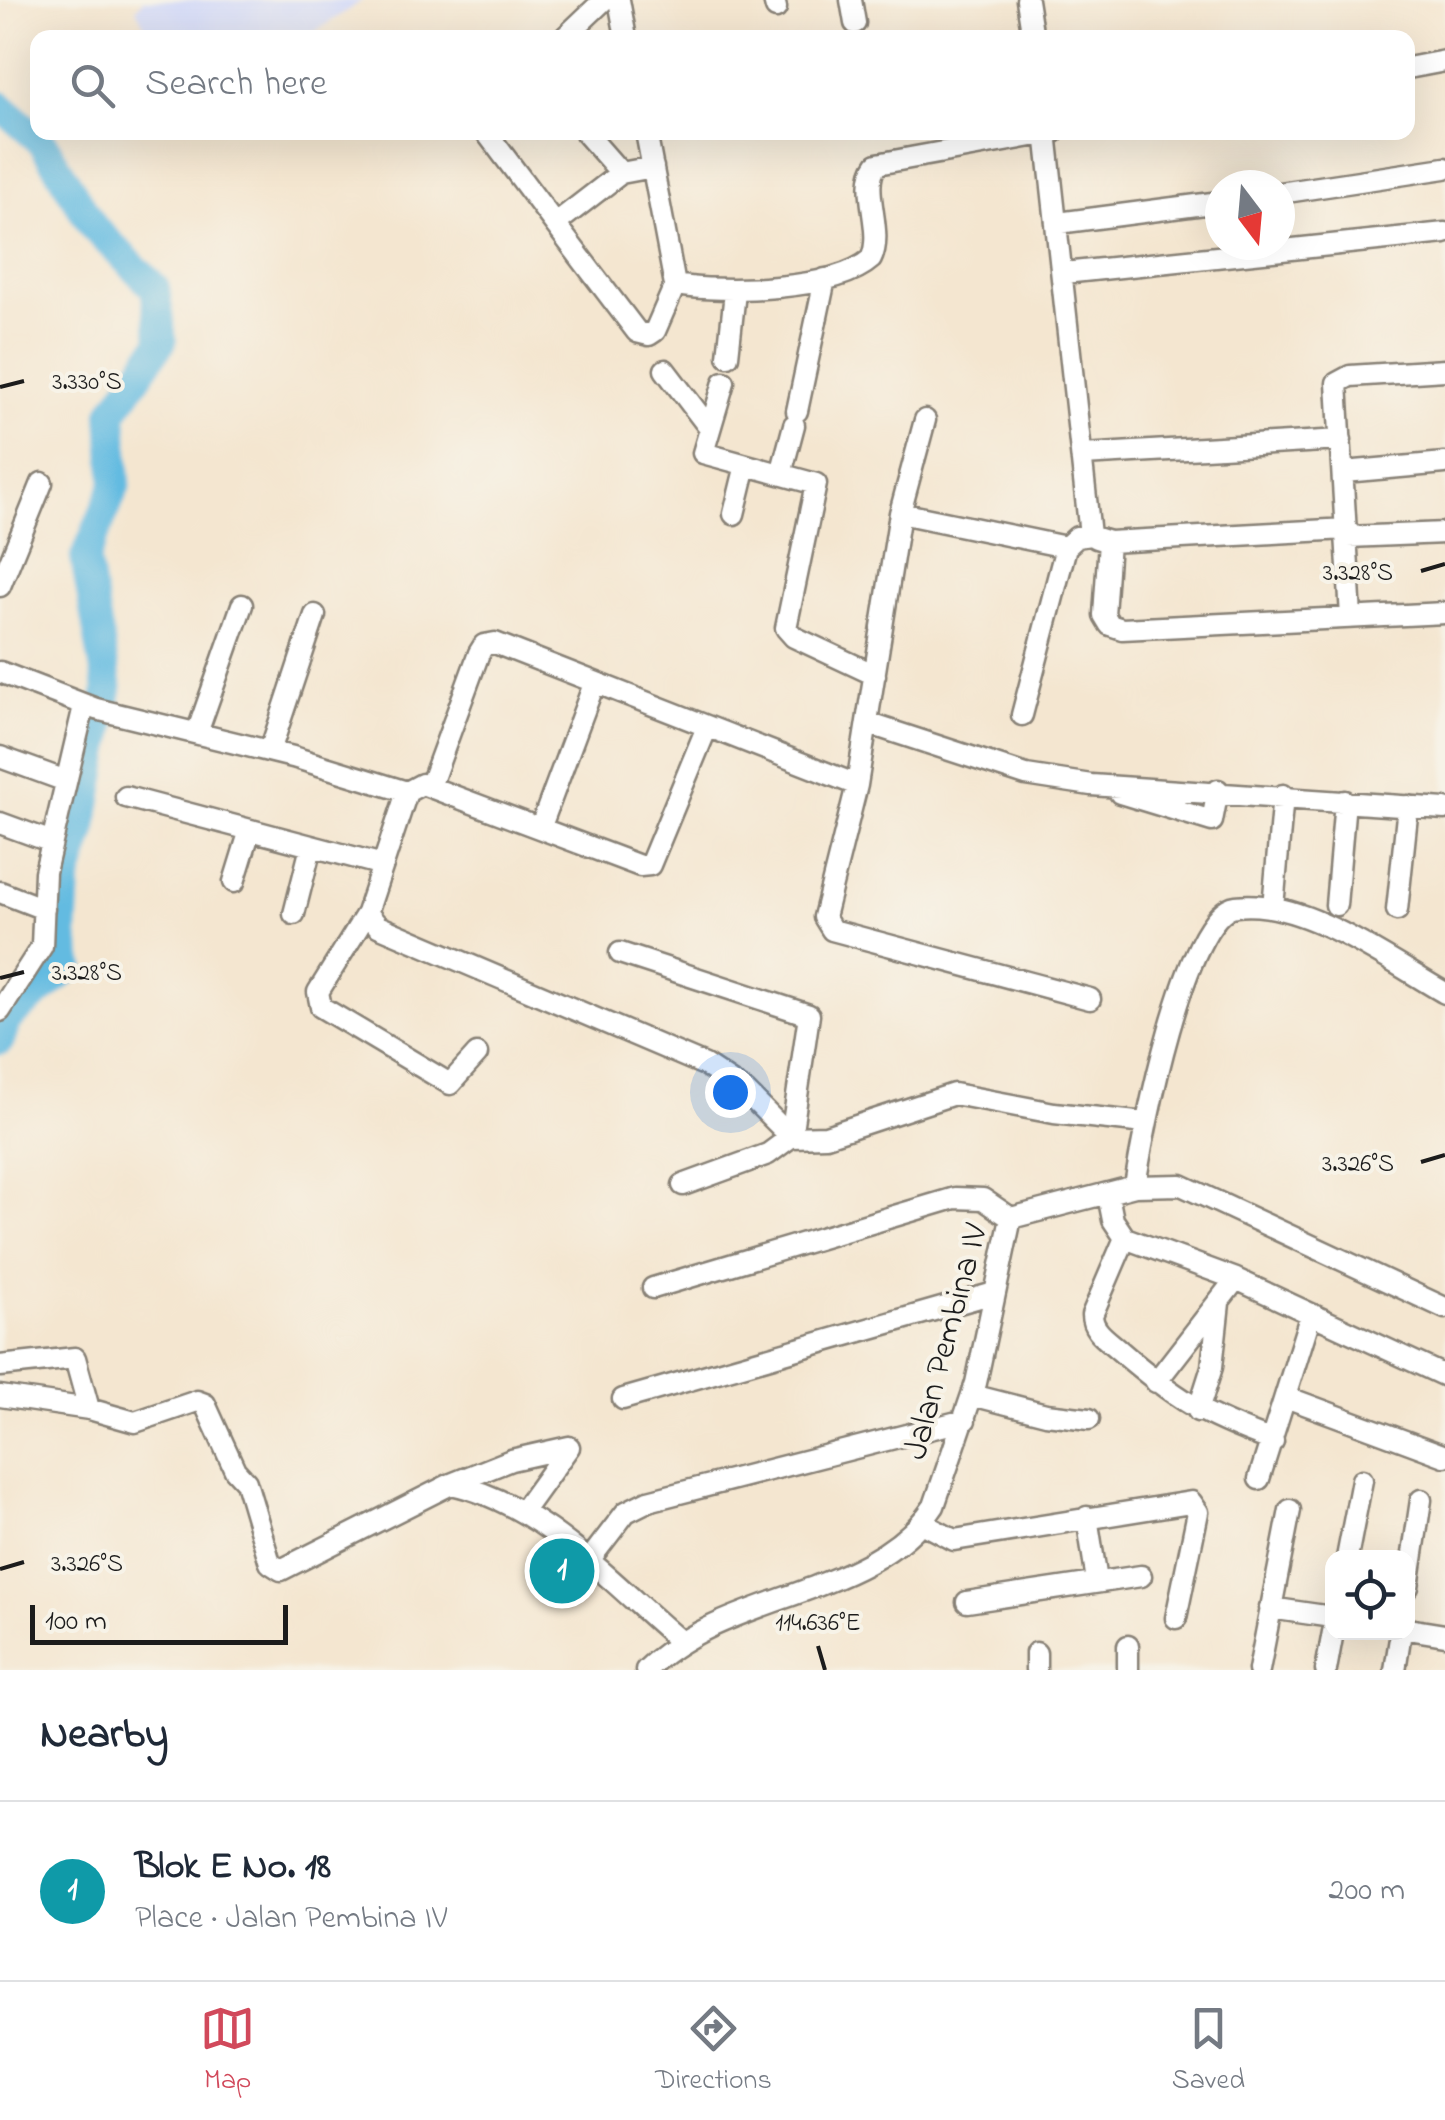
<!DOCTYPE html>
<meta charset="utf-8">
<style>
:root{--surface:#fff;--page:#f2f2f3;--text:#1f2937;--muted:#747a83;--line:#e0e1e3;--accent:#d1495b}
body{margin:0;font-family:"Indie Flower",sans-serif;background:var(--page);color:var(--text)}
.controls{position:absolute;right:30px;bottom:30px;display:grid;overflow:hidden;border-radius:20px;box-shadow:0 10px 40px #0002}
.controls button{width:90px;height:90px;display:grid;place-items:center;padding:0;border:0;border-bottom:2px solid var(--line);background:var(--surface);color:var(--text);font:50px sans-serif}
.compass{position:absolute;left:1205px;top:170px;width:90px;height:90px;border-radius:50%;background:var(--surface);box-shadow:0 10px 40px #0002;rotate:164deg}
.scale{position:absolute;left:30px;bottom:25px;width:258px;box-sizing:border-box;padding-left:10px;border:5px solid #1c1c1c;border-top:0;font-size:28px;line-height:35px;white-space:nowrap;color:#1c1c1c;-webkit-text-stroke:8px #f7f3e8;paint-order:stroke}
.you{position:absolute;left:730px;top:1092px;width:35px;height:35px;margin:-25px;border:8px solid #fff;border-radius:50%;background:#1a73e8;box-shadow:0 0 0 15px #1a73e833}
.badge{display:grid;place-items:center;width:65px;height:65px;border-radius:50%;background:var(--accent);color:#fff;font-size:32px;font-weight:700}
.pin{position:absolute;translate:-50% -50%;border:5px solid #fff;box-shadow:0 2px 10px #0006}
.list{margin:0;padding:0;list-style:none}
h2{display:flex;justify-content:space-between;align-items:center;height:130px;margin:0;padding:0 40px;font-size:42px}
h2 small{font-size:32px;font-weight:400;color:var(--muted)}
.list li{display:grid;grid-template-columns:65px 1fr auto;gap:30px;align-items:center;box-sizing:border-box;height:180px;padding:0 40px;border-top:2px solid var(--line)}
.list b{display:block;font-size:38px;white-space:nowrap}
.list p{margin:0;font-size:32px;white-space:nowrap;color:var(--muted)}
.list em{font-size:32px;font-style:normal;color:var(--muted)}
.icon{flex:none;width:55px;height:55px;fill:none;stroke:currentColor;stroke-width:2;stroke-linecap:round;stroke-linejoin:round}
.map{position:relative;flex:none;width:1445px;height:1670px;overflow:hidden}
.search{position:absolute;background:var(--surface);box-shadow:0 10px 40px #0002;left:30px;right:30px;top:30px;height:110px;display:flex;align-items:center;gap:25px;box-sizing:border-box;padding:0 35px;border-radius:20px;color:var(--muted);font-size:38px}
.sheet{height:310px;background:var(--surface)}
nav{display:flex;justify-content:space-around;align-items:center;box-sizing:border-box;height:140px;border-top:2px solid var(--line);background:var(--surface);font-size:28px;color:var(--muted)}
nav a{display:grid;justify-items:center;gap:5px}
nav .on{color:var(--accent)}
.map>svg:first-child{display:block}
.built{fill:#d2d9f9}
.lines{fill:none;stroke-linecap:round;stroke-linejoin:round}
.river{stroke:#64bbe1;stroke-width:30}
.minor-casing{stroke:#888176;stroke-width:25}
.minor{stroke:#fff;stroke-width:20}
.ticks{fill:none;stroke:#1c1c1c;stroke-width:4}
.labels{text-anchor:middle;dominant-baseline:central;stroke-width:8;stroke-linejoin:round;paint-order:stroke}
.street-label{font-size:35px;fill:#1c1c1c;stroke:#f7f3e8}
.ticks-label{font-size:25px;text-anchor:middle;fill:#1c1c1c;stroke:#f7f3e8;stroke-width:8;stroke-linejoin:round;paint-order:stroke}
</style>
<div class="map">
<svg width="1445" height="1670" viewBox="0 0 1445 1670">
<rect width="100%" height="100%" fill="#f7f3e8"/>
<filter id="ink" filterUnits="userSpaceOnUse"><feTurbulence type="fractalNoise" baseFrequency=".01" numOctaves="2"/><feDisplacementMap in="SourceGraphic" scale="20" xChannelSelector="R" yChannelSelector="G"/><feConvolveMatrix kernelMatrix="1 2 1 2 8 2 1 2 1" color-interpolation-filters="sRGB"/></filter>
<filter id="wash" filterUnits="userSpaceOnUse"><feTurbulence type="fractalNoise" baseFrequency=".0048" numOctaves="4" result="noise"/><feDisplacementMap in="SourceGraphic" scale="40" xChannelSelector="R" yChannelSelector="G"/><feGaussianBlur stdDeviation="2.25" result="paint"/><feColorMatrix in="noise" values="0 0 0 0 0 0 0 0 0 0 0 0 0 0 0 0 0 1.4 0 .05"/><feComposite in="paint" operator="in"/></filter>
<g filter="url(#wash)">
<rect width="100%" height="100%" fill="#f4e6d0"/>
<!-- built -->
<path class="built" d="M143,0H363L307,37L151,38L136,9Z"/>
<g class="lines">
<!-- river -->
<path class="river" d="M0,106L43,143L94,228L155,288L162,341L112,413L116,484L85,558L108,689L83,827L66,881L63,936L70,967L7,1019L0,1040"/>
</g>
</g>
<g filter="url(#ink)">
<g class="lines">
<!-- minor casing -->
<g class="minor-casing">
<path id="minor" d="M619,0L626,38
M774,0L776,8
M851,0L855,23
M1027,0L1033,38
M564,38L604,0
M1408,68L1445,61
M486,132L555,224L621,173
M585,132L621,173L653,167
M646,132L675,285C722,293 835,291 871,259C885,230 859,188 877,164L1054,132
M1280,193L1445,168
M1058,223L1220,202
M555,224L637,332L649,335L655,331L675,285
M1064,273L1445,233
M728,356L735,292
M665,370L710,429
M724,382L703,453L816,484L786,628L794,637L875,675
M797,411L825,279
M925,420L900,513L857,785L824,917L832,930L1090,999
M1083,455L1341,440
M1344,472L1445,463
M781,474L794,425
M900,513L1066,547
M734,514L746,465
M1348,537L1445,533
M1096,538L1109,542L1347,529
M1109,542L1104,615L1110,625L1122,629L1445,613
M0,586L42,483
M1351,617L1337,383L1350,376L1445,370
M0,672L96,709L293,757L407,792
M1022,715L1066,547L1077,537L1090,535L1046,132
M867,723L1026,775L1091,785L1445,809
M707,727L650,865L640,866L422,784L407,792L367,913L378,926L705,1065L746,1092L791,1137
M197,733L242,605
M270,751L315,615
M0,757L66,781
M431,784L479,653L484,645L495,643L857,785
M1120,793L1212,821L1218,790
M126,797L383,865
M0,823L52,842
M541,826L594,684
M234,882L250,830
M0,892L44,909
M1336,905L1345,801
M1273,907L1283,795
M1397,910L1408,806
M367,913L318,992L321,1007L450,1084L477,1054
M294,914L311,847
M620,953L809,1015L791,1137
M0,1011L42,946L45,872L84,706
M683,1185L768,1154L791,1137L826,1136L954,1094L1054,1113L1145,1123
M1135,1186C1142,1139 1185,912 1236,906C1302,897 1389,961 1445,993
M1108,1195L1113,1220L1125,1238L1236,1279L1445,1376
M1125,1238L1092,1315C1092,1331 1108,1340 1119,1350C1177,1400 1202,1415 1273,1441
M653,1288L955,1198L983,1199L1011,1218
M0,1366L75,1358L89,1409
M1156,1382L1236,1279
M972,1395L1046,1414L1089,1419
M0,1396L89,1409L135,1422L197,1401L205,1404L235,1470L246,1482L270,1563L281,1570L451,1484L511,1460L569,1447
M1286,1397L1445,1456
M623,1399L994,1293
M1198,1411L1212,1367L1219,1303
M1259,1479L1311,1314
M451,1484C542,1503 612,1584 681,1642
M523,1511L569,1447
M1087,1517L1097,1581
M922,1523L954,1540L1191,1502L1198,1512L1176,1618
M1347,1558L1362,1480
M587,1563L626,1512L648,1501L965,1420
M1408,1587L1421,1500
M967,1602L1141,1576
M1270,1608L1332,1617
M1408,1629L1445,1635
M646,1670C727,1591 872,1599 934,1506L976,1383L1011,1218L1135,1186L1181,1185L1445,1308
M1036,1670V1653
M1128,1670V1646
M1259,1670L1290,1510
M1326,1670L1333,1632
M1395,1670L1401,1632"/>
</g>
<!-- minor -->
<use href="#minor" class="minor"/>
</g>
</g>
<!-- ticks -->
<path class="ticks" d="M0,387L24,381M1421,571L1445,564M0,978L24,972M1421,1162L1445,1155M0,1569L24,1562M818,1646L825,1670"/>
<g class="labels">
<!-- street labels -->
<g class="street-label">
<text transform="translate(947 1342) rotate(-75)">Jalan Pembina IV</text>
</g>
</g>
<g class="ticks-label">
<text x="87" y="389">3.330°S</text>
<text x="1358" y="580">3.328°S</text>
<text x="87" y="980">3.328°S</text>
<text x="1358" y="1171">3.326°S</text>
<text x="87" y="1571">3.326°S</text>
<text x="818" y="1630">114.636°E</text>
</g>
</svg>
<div class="controls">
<button><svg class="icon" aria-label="locate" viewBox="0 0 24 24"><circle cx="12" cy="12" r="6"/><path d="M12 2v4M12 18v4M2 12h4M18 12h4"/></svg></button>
</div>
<svg class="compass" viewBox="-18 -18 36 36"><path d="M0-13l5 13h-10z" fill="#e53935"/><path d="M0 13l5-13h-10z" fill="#747a83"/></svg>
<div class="scale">100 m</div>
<div class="you"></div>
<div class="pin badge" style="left:562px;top:1571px;background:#0f9aa8">1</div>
<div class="search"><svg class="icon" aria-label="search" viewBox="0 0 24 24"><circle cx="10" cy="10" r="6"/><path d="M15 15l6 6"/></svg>Search here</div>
</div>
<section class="sheet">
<h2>Nearby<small></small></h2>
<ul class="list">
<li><span class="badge" style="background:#0f9aa8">1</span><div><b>Blok E No. 18</b><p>Place · Jalan Pembina IV</p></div><em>200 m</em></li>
</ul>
</section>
<nav>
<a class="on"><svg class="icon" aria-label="map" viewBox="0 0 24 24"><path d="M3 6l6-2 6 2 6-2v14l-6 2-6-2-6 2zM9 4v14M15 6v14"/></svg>Map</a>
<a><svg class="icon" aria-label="directions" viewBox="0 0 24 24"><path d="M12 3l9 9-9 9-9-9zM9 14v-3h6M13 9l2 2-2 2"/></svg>Directions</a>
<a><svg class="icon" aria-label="saved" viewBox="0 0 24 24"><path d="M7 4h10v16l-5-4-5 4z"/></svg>Saved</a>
</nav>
